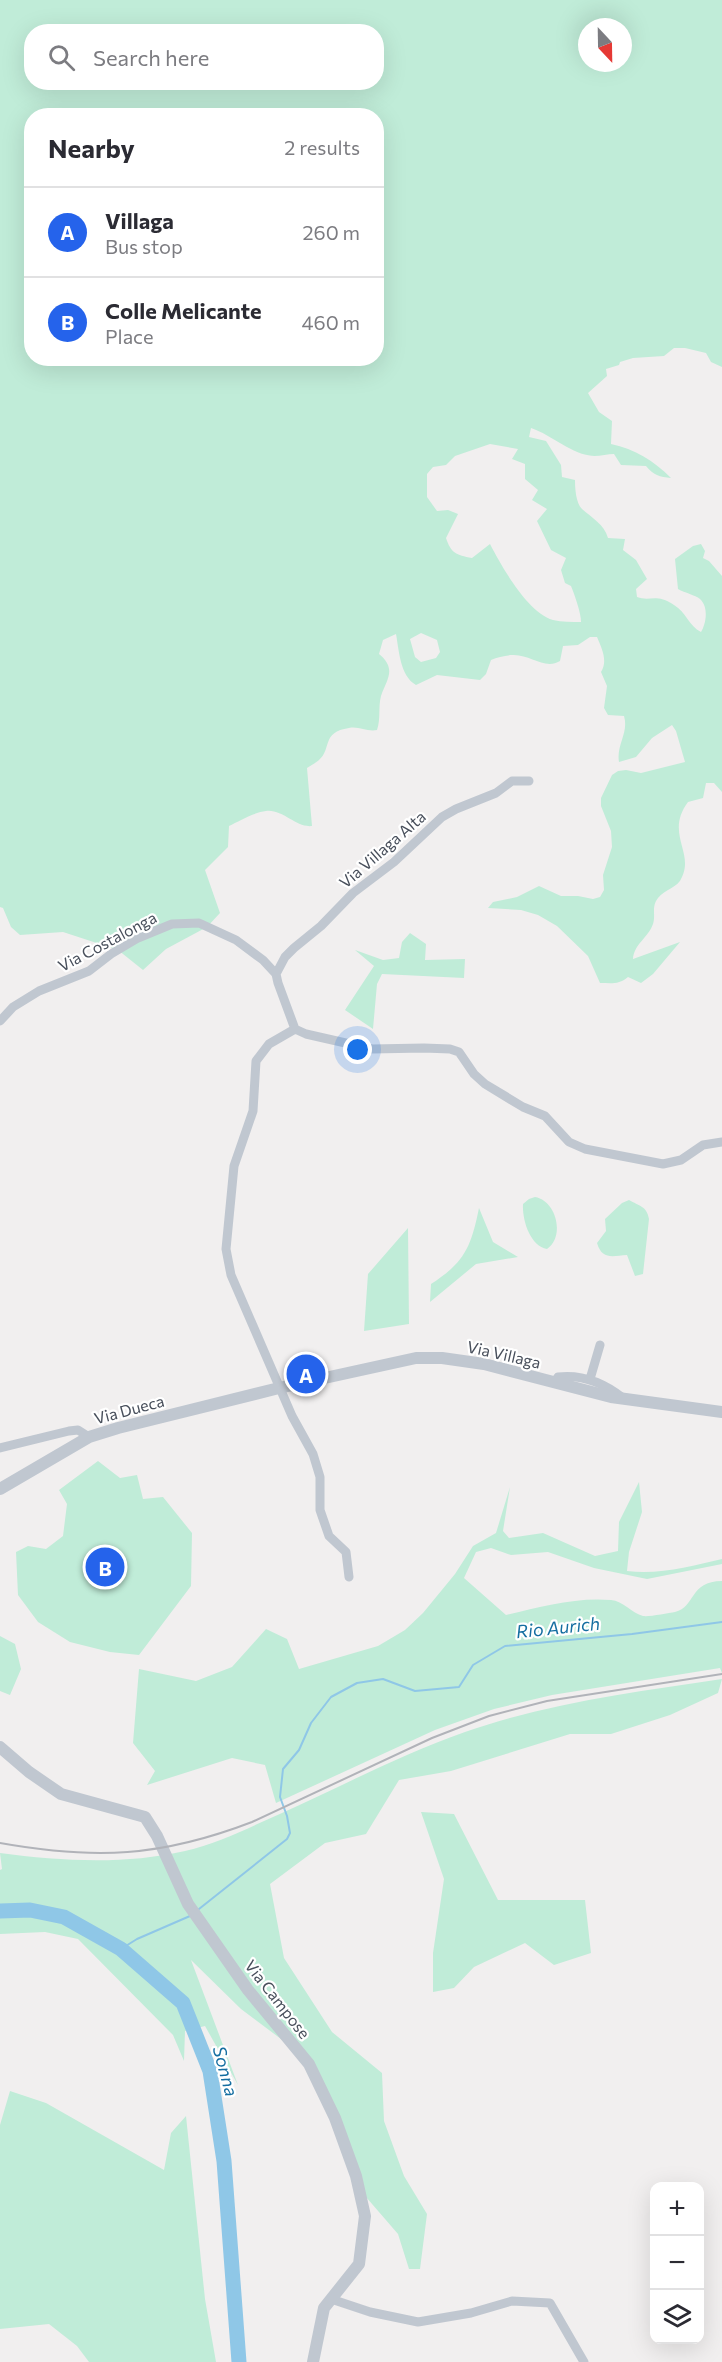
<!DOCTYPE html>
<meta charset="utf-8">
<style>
:root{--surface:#fff;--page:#f2f2f3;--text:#2b2b33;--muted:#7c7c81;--line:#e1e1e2;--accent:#2563eb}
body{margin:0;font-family:Commissioner,sans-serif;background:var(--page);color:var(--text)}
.controls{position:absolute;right:18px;bottom:18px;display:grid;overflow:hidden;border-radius:12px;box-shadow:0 6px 24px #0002}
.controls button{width:54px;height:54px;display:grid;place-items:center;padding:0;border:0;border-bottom:2px solid var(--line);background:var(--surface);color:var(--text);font:30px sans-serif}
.compass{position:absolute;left:578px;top:18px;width:54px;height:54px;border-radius:50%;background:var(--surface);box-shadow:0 6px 24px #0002;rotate:158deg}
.you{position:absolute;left:358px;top:1050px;width:21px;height:21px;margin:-15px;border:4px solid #fff;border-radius:50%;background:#1a73e8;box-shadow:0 0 0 9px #1a73e833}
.badge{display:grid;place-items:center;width:39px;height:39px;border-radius:50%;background:var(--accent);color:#fff;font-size:20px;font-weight:700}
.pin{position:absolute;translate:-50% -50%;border:3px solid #fff;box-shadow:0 2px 6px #0006}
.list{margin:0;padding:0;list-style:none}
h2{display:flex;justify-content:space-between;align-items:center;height:78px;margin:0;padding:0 24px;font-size:26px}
h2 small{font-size:20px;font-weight:400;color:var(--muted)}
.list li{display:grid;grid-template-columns:39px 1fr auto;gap:18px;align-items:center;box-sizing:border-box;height:90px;padding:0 24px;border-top:2px solid var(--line)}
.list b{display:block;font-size:22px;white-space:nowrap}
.list p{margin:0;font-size:20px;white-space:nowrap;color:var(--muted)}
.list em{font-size:20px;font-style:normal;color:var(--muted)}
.icon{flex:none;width:33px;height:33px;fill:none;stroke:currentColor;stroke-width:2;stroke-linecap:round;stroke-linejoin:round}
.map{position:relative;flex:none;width:722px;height:2362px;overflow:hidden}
.search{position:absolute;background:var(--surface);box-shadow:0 6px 24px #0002;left:24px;top:24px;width:360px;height:66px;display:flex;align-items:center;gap:15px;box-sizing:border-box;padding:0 21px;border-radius:24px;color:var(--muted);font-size:22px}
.panel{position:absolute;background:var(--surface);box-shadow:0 6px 24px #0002;left:24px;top:108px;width:360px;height:258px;border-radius:24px}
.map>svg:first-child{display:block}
.green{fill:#c0ecd8;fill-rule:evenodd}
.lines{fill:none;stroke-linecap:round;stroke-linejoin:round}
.stream{stroke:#8fc7e7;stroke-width:2}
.river{stroke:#8fc7e7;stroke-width:15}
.minor{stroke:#c0c7d0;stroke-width:9}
.tertiary{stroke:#c0c7d0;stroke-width:12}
.rail{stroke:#b1b3b9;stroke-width:2}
.labels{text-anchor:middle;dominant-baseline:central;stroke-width:4.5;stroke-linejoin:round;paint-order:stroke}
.street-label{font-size:16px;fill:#484f5b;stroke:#fff}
.water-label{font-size:18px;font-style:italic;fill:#156ea1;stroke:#fff}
</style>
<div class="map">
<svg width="722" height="2362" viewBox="0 0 722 2362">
<rect width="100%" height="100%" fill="#f1efef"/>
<!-- green -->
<path class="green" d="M0,0H722V367L711,362L706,353L685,348H674L664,356L633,358L620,362L619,365L606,369L607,376L588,393L599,412L612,421L611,444C635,449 654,461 671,478C660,477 653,475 646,466L621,465L614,454C608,454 601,456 594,456C572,455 552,435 531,428L529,437L546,441L561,465L562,477L575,480C575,489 576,503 582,509C592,518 604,524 608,538L625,539L623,550L636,560L647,579L636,589L637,597C650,602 656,593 674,605C686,612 689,626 701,632C706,624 709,607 700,599C695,595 685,593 678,589L675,559L693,546L701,544L705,551L703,558L709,561L722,576V792L714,783H706L703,798L688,802C665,833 694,852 682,877C678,888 665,889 658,898C651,907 656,915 653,924C648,938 634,944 633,959L680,942L653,974L641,983L628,977C619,985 611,983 600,983L588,956L557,926L538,915L521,910L488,908L493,902L517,897L539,886L561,896H578L593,899L600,897L604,890L603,875L612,847L611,831L601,806V798L612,775L618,771L626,770L641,773L685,762L676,731L672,725L652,738L636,757L619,762C616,745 629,733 624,716L608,715L604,708L607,686L601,672C608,661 602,649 597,637H590L578,645L563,646L560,661C545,670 531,655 514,655C506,655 498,657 491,660L486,674L480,680L437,675L416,685C400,676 399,650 396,634L383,640L379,654C397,669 387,679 381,696C378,707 381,719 377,730C367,732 359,726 349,728C321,732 332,749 319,760C316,763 311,765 307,768L312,826C296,828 283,809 266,811C255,812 239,821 229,826L228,847L205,870L220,913L207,927L166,949L143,970L118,950L63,932L20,935L11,927L3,908L0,907ZM587,27H623V63H587ZM32,32H376V82H32ZM32,116H376V358H32ZM490,444L518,449L512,459L525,464V479L538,490L532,500L547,509L537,521L551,550L566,558L561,570L565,583L571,586C575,596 581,613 581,622C572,622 562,622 553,620C527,612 502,567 490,544L472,558C456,555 451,553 446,538L458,514L448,510L437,511L427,497V474L433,467L446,465L455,456ZM421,633L437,640L440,652L436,658L421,662L415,657L410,639Z
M410,933L426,944L425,960L465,959L464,978L382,974L377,984L373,1029L345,1010L374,966L355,950L383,960L399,958L402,942Z
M535,1197C557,1201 565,1237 547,1249C530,1246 522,1220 523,1204L529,1199Z
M629,1200C639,1206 647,1206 649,1219L643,1274L635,1276L627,1255C612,1256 602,1260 597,1243L606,1231L605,1219L622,1203Z
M479,1208L493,1242L518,1257L476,1264L430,1302L431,1284C465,1262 471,1247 479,1208Z
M408,1228L409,1324L364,1331L368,1274Z
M98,1461L120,1478L137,1475L143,1499L163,1497L192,1533L191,1586L139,1655L110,1652L70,1642L38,1622L18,1595L16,1552L28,1546L46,1549L63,1536L67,1504L59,1490Z
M639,1482L642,1512L629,1552L627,1571C660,1575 691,1566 722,1559V1564L647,1579L594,1568L548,1552L511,1555L491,1548L476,1552L464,1578L506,1615C540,1607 575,1597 611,1600C623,1601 632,1613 643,1616C649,1617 668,1613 675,1612C696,1607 689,1581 722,1581V1673L720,1668L552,1695L494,1709L435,1730L276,1803L265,1765L232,1758L147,1785L155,1771L133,1743L139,1669L196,1681L232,1667L266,1629L287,1639L299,1669L378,1646L405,1630L423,1613L455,1574L473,1546L496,1533L510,1487L503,1531L509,1538L543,1533L595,1556L618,1551L619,1522Z
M0,1636L15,1644L21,1669L10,1695L0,1691Z
M722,1679L718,1693L670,1715L611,1734H570L451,1771L399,1780L366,1834L325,1843L270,1884L284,1958L332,2032L382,2073L384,2121L404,2176L427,2214L420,2269H409L398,2234L366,2197L313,2063L241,2009L191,1960L238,2085L205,2026L185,2031L184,2061L173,2035L78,1939L45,1932L0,1934V1870L2,1869L0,1853C61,1861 124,1865 185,1851C219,1843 250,1827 282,1813C342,1786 402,1754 465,1732C547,1703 636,1692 722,1679Z
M421,1812L454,1814L498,1900H585L591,1953L554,1965L525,1943L474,1967L454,1988L433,1992V1953L444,1879Z
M10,2091L46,2103L164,2170L171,2133L186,2116L205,2299L216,2362H89L77,2346L49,2324L0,2329V2125Z"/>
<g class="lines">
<!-- stream -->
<path class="stream" d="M199,1909L287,1839L290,1833L287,1816L280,1797L283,1769L299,1750L311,1723L331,1697L357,1683L383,1679L415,1691L459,1687L473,1665L505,1646L632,1634L722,1622
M121,1949L137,1939L190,1916"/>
<!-- river -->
<path class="river" d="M0,1911L30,1910L64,1917L121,1949L183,2003L210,2071L224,2161L239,2362"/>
<!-- minor -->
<path class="minor" d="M276,974L285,957L294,948L321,926L353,893L394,862L442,817L456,809L496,793L512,781H529
M0,1021L13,1007L39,991L89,971L111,954L138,938L172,924L199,923L236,940L263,960L276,974L278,983L295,1029
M295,1029L269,1044L256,1061L253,1111L234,1166L226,1249L231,1275L292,1416L313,1454L320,1477V1510L329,1536L346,1552L349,1577
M295,1029L306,1034L372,1049L424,1048L450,1049L459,1052L474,1074L485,1084L523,1107L545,1116L569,1142L585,1149L663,1164L681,1160L703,1145L722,1142
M590,1379L600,1345
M554,1383L558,1377C583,1374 604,1383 623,1398
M0,1448L69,1431L78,1430L89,1437
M331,2299L370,2312L418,2322L471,2313L512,2301L550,2303L584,2362"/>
<!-- tertiary -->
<path class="tertiary" d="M0,1489L89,1437L118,1428L279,1388L416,1358H442L484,1364L611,1397L722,1412
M0,1747L29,1772L61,1794L145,1817L157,1836L188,1904L248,1990L309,2064L335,2118L356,2176L365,2216L359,2264L324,2308L313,2362"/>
<!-- rail -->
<path class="rail" d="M0,1843C95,1860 161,1857 252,1822L432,1738L489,1716L547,1701L722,1674"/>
</g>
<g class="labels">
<!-- street labels -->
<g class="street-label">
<text transform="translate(382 849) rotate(-41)">Via Villaga Alta</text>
<text transform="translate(107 941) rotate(-28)">Via Costalonga</text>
<text transform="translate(504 1354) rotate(13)">Via Villaga</text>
<text transform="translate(129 1409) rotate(-15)">Via Dueca</text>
<text transform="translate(278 1999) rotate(52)">Via Campose</text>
</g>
<!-- water labels -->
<g class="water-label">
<text transform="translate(558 1627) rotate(-6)">Rio Aurich</text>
<text transform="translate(226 2071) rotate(75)">Sonna</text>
</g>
</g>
</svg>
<div class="controls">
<button>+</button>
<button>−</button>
<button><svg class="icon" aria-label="layers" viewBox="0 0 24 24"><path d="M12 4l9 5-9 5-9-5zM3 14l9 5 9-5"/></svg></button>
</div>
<svg class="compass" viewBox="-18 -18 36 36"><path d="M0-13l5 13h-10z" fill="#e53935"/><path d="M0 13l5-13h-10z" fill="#7c7c81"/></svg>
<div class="you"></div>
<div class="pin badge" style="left:306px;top:1374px">A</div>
<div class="pin badge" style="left:105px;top:1567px">B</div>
<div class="search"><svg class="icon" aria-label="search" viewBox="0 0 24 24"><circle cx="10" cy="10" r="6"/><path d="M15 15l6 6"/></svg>Search here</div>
<section class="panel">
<h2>Nearby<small>2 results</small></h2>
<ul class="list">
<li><span class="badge">A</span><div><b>Villaga</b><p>Bus stop</p></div><em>260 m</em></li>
<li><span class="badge">B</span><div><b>Colle Melicante</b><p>Place</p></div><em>460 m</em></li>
</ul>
</section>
</div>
